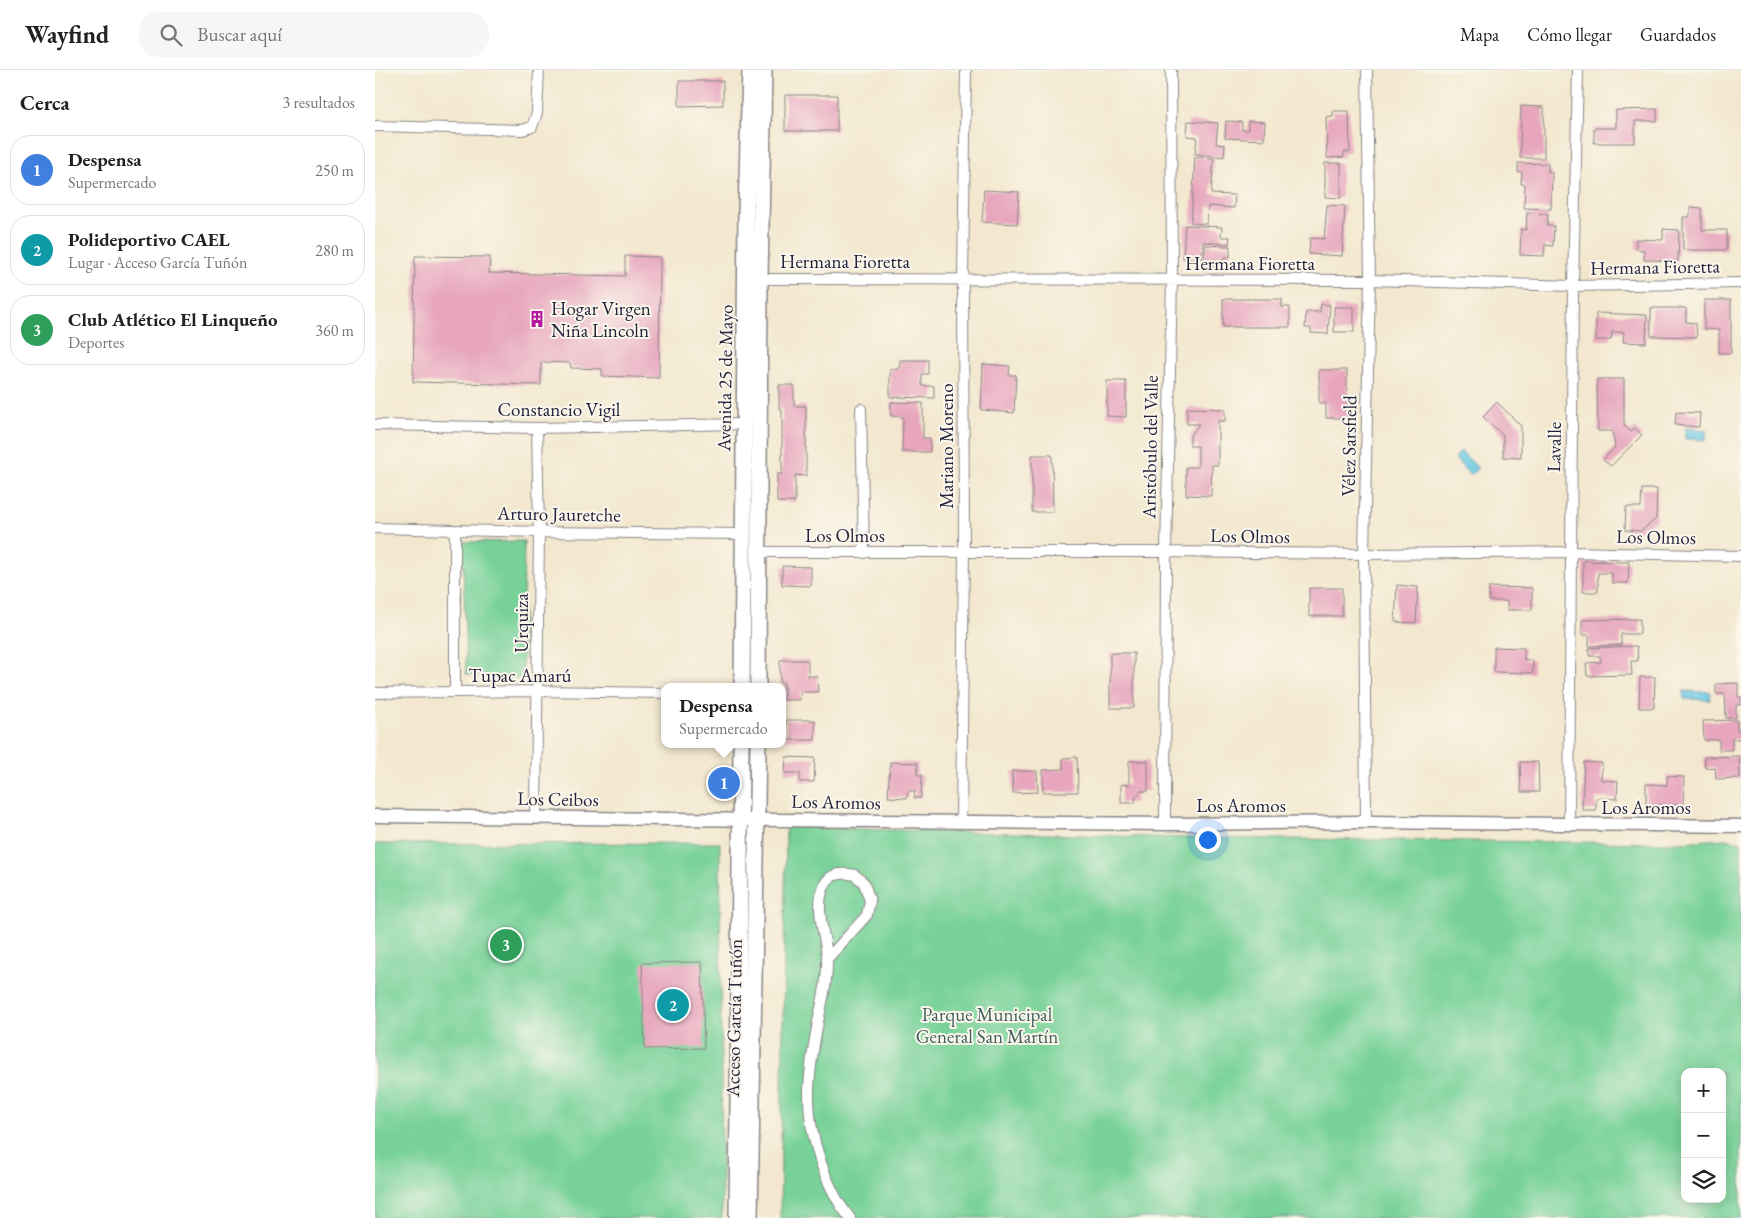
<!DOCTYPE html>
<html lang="es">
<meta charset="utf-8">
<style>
:root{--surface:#fff;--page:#f6f6f6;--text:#222;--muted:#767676;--line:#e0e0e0;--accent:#b5179e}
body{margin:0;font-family:"EB Garamond",serif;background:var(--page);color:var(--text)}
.controls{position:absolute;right:15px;bottom:15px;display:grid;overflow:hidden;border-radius:10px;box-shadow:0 2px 12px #0003}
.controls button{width:45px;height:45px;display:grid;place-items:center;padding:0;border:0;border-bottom:1px solid var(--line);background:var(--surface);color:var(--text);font:25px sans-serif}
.you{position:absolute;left:832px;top:769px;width:18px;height:18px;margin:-12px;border:4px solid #fff;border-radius:50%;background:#1a73e8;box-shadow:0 0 0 8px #1a73e833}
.badge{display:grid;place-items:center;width:32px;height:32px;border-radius:50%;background:var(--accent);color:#fff;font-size:16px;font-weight:700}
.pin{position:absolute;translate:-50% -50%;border:2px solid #fff;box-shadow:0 1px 5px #0006}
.popup{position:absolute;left:286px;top:613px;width:125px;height:65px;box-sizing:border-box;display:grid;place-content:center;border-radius:10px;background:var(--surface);filter:drop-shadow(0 1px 4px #0005);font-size:16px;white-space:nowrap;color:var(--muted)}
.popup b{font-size:19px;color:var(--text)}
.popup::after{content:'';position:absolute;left:50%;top:100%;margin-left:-10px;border:10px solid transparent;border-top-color:var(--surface)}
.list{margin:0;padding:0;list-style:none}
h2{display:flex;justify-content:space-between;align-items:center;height:65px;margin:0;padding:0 20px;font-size:21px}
h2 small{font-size:16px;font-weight:400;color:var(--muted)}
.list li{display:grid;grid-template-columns:32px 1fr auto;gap:15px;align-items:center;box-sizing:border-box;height:70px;margin:0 10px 10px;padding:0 10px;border:1px solid var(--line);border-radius:20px}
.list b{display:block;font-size:19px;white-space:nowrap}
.list p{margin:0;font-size:16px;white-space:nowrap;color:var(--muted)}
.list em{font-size:16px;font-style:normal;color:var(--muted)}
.icon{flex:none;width:28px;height:28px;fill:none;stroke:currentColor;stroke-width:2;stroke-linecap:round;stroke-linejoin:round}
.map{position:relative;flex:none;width:1366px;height:1148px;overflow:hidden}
header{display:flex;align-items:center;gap:30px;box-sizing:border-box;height:70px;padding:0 25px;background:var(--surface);border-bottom:1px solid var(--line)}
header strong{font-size:24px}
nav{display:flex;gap:28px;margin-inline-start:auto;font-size:18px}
.search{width:350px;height:45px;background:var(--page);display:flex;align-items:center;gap:12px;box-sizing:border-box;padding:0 18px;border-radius:20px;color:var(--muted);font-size:19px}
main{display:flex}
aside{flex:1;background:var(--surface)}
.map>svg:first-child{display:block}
.green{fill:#77d198;stroke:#4c7a6a;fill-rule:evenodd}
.water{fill:#62c6e0;stroke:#42748e}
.building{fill:#e7a6bd}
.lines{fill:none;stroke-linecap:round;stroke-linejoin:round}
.minor-casing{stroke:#8a8585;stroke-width:12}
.tertiary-casing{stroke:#8a8585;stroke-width:15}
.secondary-casing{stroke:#8a8585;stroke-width:18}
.minor{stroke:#fff;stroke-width:10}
.tertiary{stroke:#fff;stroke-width:12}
.secondary{stroke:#fff;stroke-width:15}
.labels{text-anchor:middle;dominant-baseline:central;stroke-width:4;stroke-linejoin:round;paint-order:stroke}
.street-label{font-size:19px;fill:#22223b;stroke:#fbf7ec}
.poi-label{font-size:19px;fill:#22223b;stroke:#fbf7ec;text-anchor:start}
.park-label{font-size:19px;fill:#405f5c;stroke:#fbf7ec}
</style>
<header>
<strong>Wayfind</strong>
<div class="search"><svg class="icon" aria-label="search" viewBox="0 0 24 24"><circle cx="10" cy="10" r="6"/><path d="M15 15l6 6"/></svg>Buscar aquí</div>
<nav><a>Mapa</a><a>Cómo llegar</a><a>Guardados</a></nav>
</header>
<main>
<aside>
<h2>Cerca<small>3 resultados</small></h2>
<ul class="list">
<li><span class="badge" style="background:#3f7fe0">1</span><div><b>Despensa</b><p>Supermercado</p></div><em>250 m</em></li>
<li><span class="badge" style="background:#0f9aa8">2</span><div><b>Polideportivo CAEL</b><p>Lugar · Acceso García Tuñón</p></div><em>280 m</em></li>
<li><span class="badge" style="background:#2e9e5b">3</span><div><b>Club Atlético El Linqueño</b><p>Deportes</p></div><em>360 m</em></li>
</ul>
</aside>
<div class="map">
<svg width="1366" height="1148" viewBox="0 0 1366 1148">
<rect width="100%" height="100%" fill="#fbf7ec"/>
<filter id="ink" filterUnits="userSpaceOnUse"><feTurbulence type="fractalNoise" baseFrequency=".02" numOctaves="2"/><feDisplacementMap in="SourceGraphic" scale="10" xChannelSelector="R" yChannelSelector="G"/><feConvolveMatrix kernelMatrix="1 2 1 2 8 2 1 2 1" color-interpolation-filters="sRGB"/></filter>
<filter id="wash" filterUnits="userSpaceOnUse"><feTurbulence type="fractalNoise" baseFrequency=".0096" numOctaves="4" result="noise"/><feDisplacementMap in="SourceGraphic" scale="20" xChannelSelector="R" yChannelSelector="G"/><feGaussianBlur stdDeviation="1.12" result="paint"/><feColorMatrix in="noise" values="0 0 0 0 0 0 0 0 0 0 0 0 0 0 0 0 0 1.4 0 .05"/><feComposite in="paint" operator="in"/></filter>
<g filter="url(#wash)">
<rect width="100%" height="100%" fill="#f3e8cf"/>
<!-- green -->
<path class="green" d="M149,471L147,609L91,604L88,472Z
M411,757L814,768L1289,773L1350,769L1366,772V1148H405ZM1310,1002H1347V1129H1310Z
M345,773L347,1148H0V774Z"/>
<!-- water -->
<path class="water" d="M1310,358L1331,360V370L1310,369Z
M1086,381L1103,398L1095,405L1079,388Z
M1309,621L1336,622L1335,630L1309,629Z"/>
<g id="blocks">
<!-- building -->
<path class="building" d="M304,11H348V35L304,36Z
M410,25H462V61H410Z
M1146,36L1169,37V88H1145Z
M1282,39V51H1260V73H1219V58H1241V40Z
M958,41H974L975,82H969V87L952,88L951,47L958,46Z
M813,51L843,53L841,74L850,75L849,87L820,84L822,67L812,66Z
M851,51L867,52V60H873V51L890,52L889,70L850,68Z
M820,87L839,88L836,124L860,125L859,138L833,136L832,154L816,153Z
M950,93H966V128L950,127Z
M1143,93L1173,94V102H1177L1176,139L1149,138L1150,114H1146L1147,102H1143Z
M609,120L644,122L642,154L607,152Z
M952,135L970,136L967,186L934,184L935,168L949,169Z
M1315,137L1327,138V160H1352V180H1308V147H1315Z
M1152,143L1173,144L1172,156H1179L1178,176L1170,175L1169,186L1145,185L1146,159L1151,160Z
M810,155L847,157L846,167H855L854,174L828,172L827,189L808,188Z
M1288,159L1304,160L1303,191L1269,190V180L1261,179V169L1288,170Z
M830,175L855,176V187H849L848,196L829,195Z
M40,186L115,187L114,203L250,206V186L285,187L284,308L227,306V299L196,298L195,293L166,292V315L38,312Z
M848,229H907V237H915V257H848Z
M1329,230H1356V283H1344V260L1329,259Z
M946,234L955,235L953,264L936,263V258H930L931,242H945Z
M959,237H979V262H959Z
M1276,238H1311V252L1321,253L1322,267L1276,266Z
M1221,243L1272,245L1271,273L1248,272L1249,262H1237L1236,270H1221Z
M525,290H553V304H547V316H559V328L515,327V299H524Z
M608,294L635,296L634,305H641L639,343L606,340Z
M944,300H972V348H951V333H944Z
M1222,309H1249V355L1256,362L1260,358L1267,365L1236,396L1228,390L1240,377L1237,361H1223Z
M732,311H751V347L732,346Z
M404,315H419V336H431V406L420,405V432H402V404H407V339H404Z
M516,332L548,333V368H555V382H527L528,347L516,346Z
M1122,332L1146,356V388L1128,387V365L1108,347Z
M812,338L850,339V351H843V395H837L836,426L811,425V397H823V376H815V366L824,354H812Z
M1301,342L1325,343L1324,357L1300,355Z
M657,385H677L678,442H657Z
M1267,419H1282L1281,449L1266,461L1250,460L1251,437H1266Z
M1208,491L1254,492L1253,513H1237V503H1223V522H1208Z
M407,496L436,497V516L407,515Z
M1022,515L1043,517L1041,553L1020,552Z
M1114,517L1157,518V540H1132V531H1114Z
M934,518H967V546H934Z
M1265,549V564H1246V575L1214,576V565H1207V550Z
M1262,576L1263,591H1256L1257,605L1212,606L1211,593L1226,592L1225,586H1214V578Z
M1119,577L1149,578V590H1158V603L1119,602Z
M735,583H759V638H735Z
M405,590H433V606H442L443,622H425V630H409V613H405Z
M1265,607H1280L1279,638H1264Z
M1363,613V627H1366V635H1361V648H1351L1350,624H1341V614Z
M411,650H440V670H411Z
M1362,650V660H1366V669H1357V680H1344V670H1329L1328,651Z
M1364,686L1365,708L1341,709L1340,697L1330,698L1329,687Z
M411,687L440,688L439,712H425V703H410Z
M702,687L703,722H668V700L688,699V688Z
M754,691H773V721H766L761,727L760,733H746V714L754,715Z
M515,692L543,693L542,705H547L546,728H539L540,721H533L532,728L513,727Z
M1145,692H1163L1164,722H1146Z
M1209,692L1227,693L1226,710L1243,711L1242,729L1221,728V740H1207Z
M637,701H662L663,722L638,723Z
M1292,706L1309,707L1308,735H1271V714L1292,715Z
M327,892L329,978L270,979L267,893Z"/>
</g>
</g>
<g filter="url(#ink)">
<use href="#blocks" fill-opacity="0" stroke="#8a8585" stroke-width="1"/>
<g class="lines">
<!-- minor casing -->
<g class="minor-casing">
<path id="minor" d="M0,56L147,60L157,57L162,43L164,0
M385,209L995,210L1198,216L1366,213
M486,339L489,483
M0,355L162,358L369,354
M0,458L164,462L368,464
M384,482H791L989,484L1196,482L1366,486
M80,622V460
M0,623L163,621L290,623
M161,747L164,462L162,358
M586,752L589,483L588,208L591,0
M991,752L989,484L995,210L992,0
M790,754L791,482L797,210L796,0
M1194,755L1198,216L1203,0
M452,889L492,845L495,831L489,813L480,805C470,803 456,802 450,814C438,837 451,865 452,888C453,910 447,932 443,952C439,973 434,1003 434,1024C433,1062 450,1118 475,1148"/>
</g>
<!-- tertiary casing -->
<g class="tertiary-casing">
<path id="tertiary" d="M0,746L790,754L991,752L1366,756"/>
</g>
<!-- secondary casing -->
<g class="secondary-casing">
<path id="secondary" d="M367,617L371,143L375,0
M383,617L385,209L389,0
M362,1148L366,674
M375,1148L383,674"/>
</g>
<!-- minor -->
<use href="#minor" class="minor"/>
<!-- tertiary -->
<use href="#tertiary" class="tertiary"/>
<!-- secondary -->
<use href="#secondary" class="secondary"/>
</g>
</g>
<!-- icons -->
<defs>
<g id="building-bare" transform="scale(1.35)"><path d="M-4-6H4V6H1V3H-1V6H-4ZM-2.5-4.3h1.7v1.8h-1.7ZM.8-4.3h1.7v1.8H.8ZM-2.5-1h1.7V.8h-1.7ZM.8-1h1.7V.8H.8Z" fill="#b5179e" stroke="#fbf7ec" stroke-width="2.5" paint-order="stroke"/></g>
</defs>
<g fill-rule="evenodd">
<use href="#building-bare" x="162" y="249"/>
</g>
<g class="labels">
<!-- street labels -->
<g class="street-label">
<text x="470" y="191">Hermana Fioretta</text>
<text x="875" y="193">Hermana Fioretta</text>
<text transform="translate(1280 197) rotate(-1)">Hermana Fioretta</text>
<text transform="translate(350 308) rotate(-89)">Avenida 25 de Mayo</text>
<text x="184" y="339">Constancio Vigil</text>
<text transform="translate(571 376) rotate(-90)">Mariano Moreno</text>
<text transform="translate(974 376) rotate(-89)">Vélez Sarsfield</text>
<text transform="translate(775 377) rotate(-89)">Aristóbulo del Valle</text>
<text transform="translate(1179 377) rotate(-89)">Lavalle</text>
<text transform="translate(184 444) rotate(1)">Arturo Jauretche</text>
<text x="470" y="465">Los Olmos</text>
<text transform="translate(875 466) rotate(1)">Los Olmos</text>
<text transform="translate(1281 467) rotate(1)">Los Olmos</text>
<text transform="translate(146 553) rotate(-90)">Urquiza</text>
<text x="145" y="605">Tupac Amarú</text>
<text transform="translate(183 729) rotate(1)">Los Ceibos</text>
<text transform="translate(461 732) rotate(1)">Los Aromos</text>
<text x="866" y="735">Los Aromos</text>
<text x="1271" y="737">Los Aromos</text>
<text transform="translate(359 948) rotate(-89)">Acceso García Tuñón</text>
</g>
<!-- poi labels -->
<g class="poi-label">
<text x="176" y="238">Hogar Virgen<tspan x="176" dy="22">Niña Lincoln</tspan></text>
</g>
<!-- park labels -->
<g class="park-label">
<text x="612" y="944">Parque Municipal<tspan x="612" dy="22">General San Martín</tspan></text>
</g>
</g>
</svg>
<div class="controls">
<button>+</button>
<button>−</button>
<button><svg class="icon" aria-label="layers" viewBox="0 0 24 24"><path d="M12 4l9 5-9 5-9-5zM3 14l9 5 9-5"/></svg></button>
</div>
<div class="you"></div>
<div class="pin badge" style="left:349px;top:713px;background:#3f7fe0">1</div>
<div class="popup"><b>Despensa</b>Supermercado</div>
<div class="pin badge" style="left:298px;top:935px;background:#0f9aa8">2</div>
<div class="pin badge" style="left:131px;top:875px;background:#2e9e5b">3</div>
</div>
</main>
